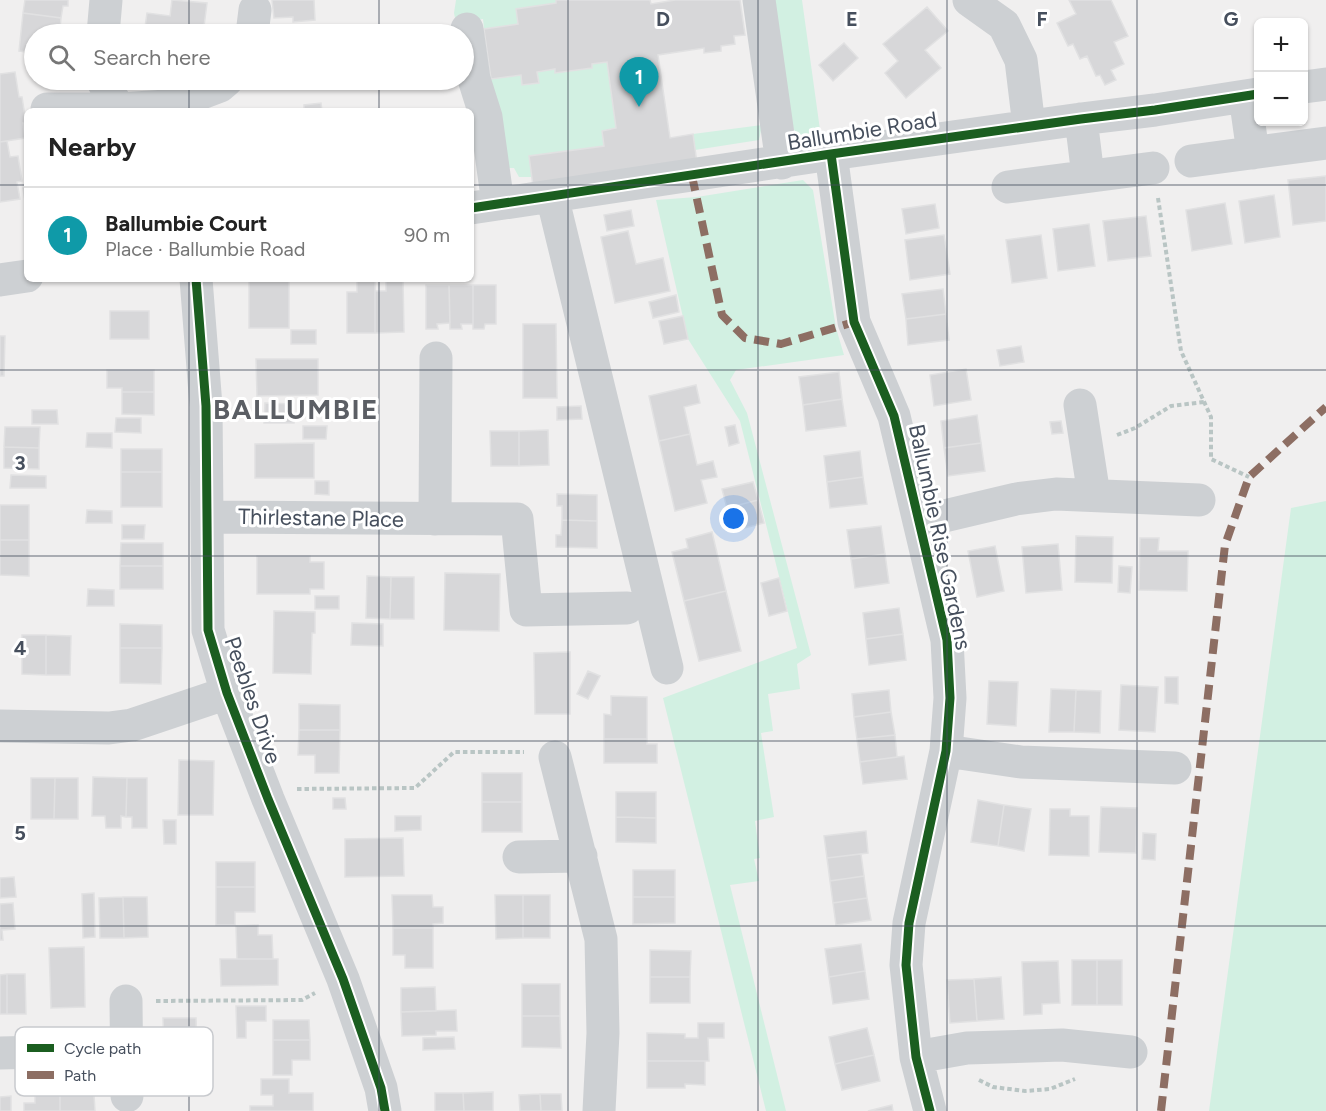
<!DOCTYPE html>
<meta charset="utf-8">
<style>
:root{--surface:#fff;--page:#f2f2f2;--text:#222;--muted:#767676;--line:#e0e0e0;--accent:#111827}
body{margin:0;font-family:Figtree,sans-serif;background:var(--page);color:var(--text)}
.controls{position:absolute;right:18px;top:18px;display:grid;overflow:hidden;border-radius:9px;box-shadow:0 2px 4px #0004}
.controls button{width:54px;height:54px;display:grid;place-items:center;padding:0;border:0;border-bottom:2px solid var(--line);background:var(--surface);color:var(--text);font:30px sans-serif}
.you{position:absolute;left:734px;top:519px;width:21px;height:21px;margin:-15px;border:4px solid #fff;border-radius:50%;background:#1a73e8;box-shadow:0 0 0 9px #1a73e833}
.badge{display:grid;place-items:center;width:39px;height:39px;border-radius:50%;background:var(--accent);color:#fff;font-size:20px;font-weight:700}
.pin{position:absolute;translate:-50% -50px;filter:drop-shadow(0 2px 3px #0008)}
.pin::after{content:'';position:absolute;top:32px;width:21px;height:18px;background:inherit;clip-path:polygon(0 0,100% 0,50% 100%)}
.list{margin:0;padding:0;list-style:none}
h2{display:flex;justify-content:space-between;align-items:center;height:78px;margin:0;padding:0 24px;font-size:26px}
h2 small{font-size:20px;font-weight:400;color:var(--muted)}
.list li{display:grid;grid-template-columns:39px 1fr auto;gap:18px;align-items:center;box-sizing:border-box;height:96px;padding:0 24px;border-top:2px solid var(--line)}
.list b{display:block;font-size:22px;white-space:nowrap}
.list p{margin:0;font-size:20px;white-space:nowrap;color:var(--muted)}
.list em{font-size:20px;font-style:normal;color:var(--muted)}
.icon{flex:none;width:33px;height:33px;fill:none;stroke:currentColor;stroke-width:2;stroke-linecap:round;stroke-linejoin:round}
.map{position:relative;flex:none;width:1326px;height:1111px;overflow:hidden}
.search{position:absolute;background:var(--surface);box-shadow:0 2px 4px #0004;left:24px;top:24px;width:450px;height:66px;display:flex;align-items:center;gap:15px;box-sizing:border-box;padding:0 21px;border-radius:33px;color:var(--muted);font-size:22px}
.panel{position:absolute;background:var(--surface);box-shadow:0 2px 4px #0004;left:24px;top:108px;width:450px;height:174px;border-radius:9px}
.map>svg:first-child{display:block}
.green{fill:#d2f0e2}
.building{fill:#d7d7d9;stroke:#e1e1e2;stroke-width:1.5}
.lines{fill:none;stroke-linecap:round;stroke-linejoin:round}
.path{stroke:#b9c5c4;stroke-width:4;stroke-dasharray:4.5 3;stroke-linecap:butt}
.minor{stroke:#cdd0d3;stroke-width:33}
.quiet{stroke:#8d6e63;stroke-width:8;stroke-dasharray:15 8;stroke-linecap:butt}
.cycleway-casing{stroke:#fff;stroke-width:13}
.cycleway{stroke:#1b5e20;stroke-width:9}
.grid{fill:none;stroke:#464f5d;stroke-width:1.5;stroke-opacity:0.55}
.labels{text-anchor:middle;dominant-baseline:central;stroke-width:6;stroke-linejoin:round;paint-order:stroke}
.street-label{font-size:22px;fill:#464f5d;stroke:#fff}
.district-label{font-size:28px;font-weight:bold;letter-spacing:1.5px;fill:#5b5e64;stroke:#fff}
.key{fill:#fff;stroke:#c8cace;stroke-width:1.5}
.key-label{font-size:16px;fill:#464f5d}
.grid-label{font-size:20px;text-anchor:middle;font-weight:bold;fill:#464f5d;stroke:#fff;stroke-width:6;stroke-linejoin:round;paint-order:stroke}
</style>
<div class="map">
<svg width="1326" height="1111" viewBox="0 0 1326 1111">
<rect width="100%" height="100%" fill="#f0efef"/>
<!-- green -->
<path class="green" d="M456,0H556V3L518,24L484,29L483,19L456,23L454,13Z
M772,0H802L821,137C802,141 798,138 789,121Z
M607,62L616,128L603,131L604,146L529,156L532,177H519L514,168H505L491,79L521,75L522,85L539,82L537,72L555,69L556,73L592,68V64Z
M762,125L759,140L695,150L693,134Z
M803,180L813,190L836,328L844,355L736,370L730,380L747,413L811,655L797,664L800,689L768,694L773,731L761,733L774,817L755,821L760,858L754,859L759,881L730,885L786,1111H766L663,698L797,648L740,421L688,339L656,200L697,197Z
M1326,501V1111H1209L1291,508Z"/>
<!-- building -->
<path class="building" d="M25,0H68V6H63L61,18L23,13Z
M172,0L207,3L203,34H144L147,13L170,16Z
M272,0H314L315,20L293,22V17L274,18Z
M556,0H650L651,4L675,0H740L745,35L734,36L735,44L721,46V51L704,53V48L658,55L670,138L693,134L697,163L533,186L529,156L604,146L602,131L616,128L607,62L592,64V68L555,73V69L537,72L539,83L522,85L521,75L491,79L484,29L518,24L516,9L556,3Z
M1069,0H1111L1128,36L1114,42L1124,64L1111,70L1116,80L1105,85L1100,75L1096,76L1087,56L1080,59L1073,44L1068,46L1057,23L1076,14Z
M927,7L948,31L925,50L941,68L906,98L885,73L898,61L883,44Z
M23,13L61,18L60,29L65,30L64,34H34V53L19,51Z
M844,43L858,58L833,81L819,65Z
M15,72L19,97H22L26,123H23L25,138L0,142V74Z
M321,103L322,111H304V105Z
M7,141L10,157L18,156L22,181L17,182L20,199L0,202V142Z
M1326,176V221L1293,225L1288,180Z
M23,188H27V216Z
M1274,195L1280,237L1245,243L1239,201Z
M1225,203L1232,244L1192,251L1186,210Z
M935,204L939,228L906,234L902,209Z
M631,210L634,226L607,231L604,215Z
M1146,216L1151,256L1108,261L1103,221Z
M1089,224L1095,266L1058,271L1053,229Z
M628,231L636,264L663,258L670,291L615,303L601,237Z
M944,235L950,274L910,280L905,240Z
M1041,235L1047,278L1012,283L1006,240Z
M249,279H289V328H249Z
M403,279L404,332L375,333V291H386V280Z
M357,280H375V333H347V292H357Z
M426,285H449L450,323L437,324L438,329H426Z
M449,285H473V324H461L462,329H450Z
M473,285H496V324H485L484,329H473Z
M943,289L946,314L906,319L902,294Z
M676,295L679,312L653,318L649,302Z
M110,311H149V339H110Z
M946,314L949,340L908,345L906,319Z
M683,316L688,339L664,344L659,321Z
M523,324H556L557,398H523Z
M291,330H316V344H291Z
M0,336H5L4,376H0Z
M1021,346L1024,362L1000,366L997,350Z
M256,359H318V395L257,396Z
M966,369L971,400L934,406L930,375Z
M107,370H154V392H122V388H107Z
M839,372L842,399L803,405L799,377Z
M696,385L700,403L684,407L690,434L659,441L649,396Z
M122,392H154V415L122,414Z
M842,399L846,426L806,431L803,405Z
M265,403L294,404V423H264Z
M581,406L582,419L557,420V407Z
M32,410H57L58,424H32Z
M977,415L981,443L944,448L941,421Z
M116,418H141V433L115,432Z
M1061,421L1063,433L1052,434L1050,422Z
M735,425L739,443L729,446L725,427Z
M303,426H327L326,439H303Z
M5,427H40L39,448L4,447Z
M548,430L549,465L519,466V431Z
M490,431H519V466H491Z
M87,433H112V448L86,447Z
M690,434L697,465L713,461L717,477L701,480L707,503L675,511L659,441Z
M314,443V478H255V444Z
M981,443L985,471L948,476L944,448Z
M4,447L39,448V469L4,468Z
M121,449H162V472H121Z
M860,451L863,477L827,482L824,456Z
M121,472H162V507H121Z
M11,475L46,476V488H10Z
M863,477L867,504L830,508L827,482Z
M315,481H329V495L315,494Z
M753,482L758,500L727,508L722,489Z
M557,494L597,495V521L562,520V506H557Z
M758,500L764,523L732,531L727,508Z
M0,505H29V540H0Z
M87,510L112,511V523H86Z
M562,520L597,521V548L556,547V535H561Z
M122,525H145L144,539H122Z
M881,526L885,554L851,559L847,530Z
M712,532L726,591L684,601L672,552L688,548L686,539Z
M1076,536L1113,537L1112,583L1075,582Z
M1140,538H1159L1158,551H1188L1187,591L1139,590Z
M0,540H29V576L0,575Z
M121,543H163V566H120Z
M1058,544L1062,590L1026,593L1022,547Z
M995,546L1004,591L977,597L968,551Z
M885,554L889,583L855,588L851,559Z
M257,556H310V562H324V589H310V594H257Z
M120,566H163V589H120Z
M1119,566L1132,567L1130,593L1118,592Z
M445,573L500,574L499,631L444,630Z
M367,576L391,577L390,619L366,618Z
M391,577H414V619H390Z
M779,578L787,611L769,616L761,583Z
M88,589L114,590V606H87Z
M726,591L741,651L699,661L684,601Z
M315,596H339V609H315Z
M899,608L903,634L866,639L863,613Z
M274,611L315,612V633H312L311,674L273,673Z
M352,623L383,624V646L351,645Z
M120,624L162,625V648H120Z
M903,634L906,660L869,665L866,639Z
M22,635H46V675L22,674Z
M46,635L71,636L70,675H46Z
M120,648H162L161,684L120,683Z
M570,652V714H535L534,653Z
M588,671L600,676L588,699L577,694Z
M1165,677H1178V704L1165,703Z
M989,681L1018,682L1016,726L987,724Z
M1121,685L1158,687L1155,732L1119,730Z
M1051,689L1076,690L1074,732H1049Z
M889,690L891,712L854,717L852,694Z
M1076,690L1101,691L1100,733L1074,732Z
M611,696L647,697V739H604V714L611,715Z
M299,704L340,705V730H299Z
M891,712L895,735L857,739L854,717Z
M299,730H340L339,773H315V755H298Z
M895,735L897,757L860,762L857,739Z
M604,739H647V744H657V763H604Z
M904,756L907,779L863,784L860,762Z
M179,760L214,761L213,815H178Z
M482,773H522V802H482Z
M93,777L127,778L126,817L121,816V828H106L105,816H92Z
M31,778H55L54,819H31Z
M55,778H78V819H54Z
M127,778H147V828H132V817H126Z
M616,792H656V818L616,817Z
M333,798H345L346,809H333Z
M978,800L1004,805L998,846L971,842Z
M482,802H522V832H482Z
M1004,805L1031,809L1024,851L998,846Z
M1101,807L1137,808L1136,853L1099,852Z
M1050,809H1070V816H1089V856L1049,855Z
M395,816H421V830L395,831Z
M616,817L656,818V843L616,842Z
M163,820H176V844H164Z
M866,831L868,853L827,858L824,836Z
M1143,833L1156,834L1155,860L1142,859Z
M403,838L404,876L345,877V839Z
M861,854L864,876L830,881L827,858Z
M216,862H255V887H216Z
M633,870H675V897H633Z
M864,876L867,898L833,903L830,881Z
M14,877L16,897L0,898V878Z
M216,887H255V912H235V925H216Z
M94,893L95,937L83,938L82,894Z
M392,895H432L433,907H443V923L433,924V928H393Z
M495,895H523V938L496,939Z
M523,895H550V938H523Z
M123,897H147L148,937L124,938Z
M123,897L124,938H100L99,898Z
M633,897H675V923L633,924Z
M867,898L871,920L836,925L833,903Z
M13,903L15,929L2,930L3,940H0V904Z
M258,925V935H272L273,959H237L236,926Z
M393,928H433V968H405V955H393Z
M861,944L865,971L829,977L825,949Z
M84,947L85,1007L51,1008L49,948Z
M650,950L691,951L690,977H650Z
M220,959H278V985L221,986Z
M1072,960H1097V1005H1072Z
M1097,960H1122V1005H1097Z
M1058,961L1060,1003L1042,1004V1014L1024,1015L1022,962Z
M865,971L869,999L833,1004L829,977Z
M7,974V1014H0V975Z
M7,974H25L26,1014H7Z
M650,977H690V1003H650Z
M1001,977L1004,1019L977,1021L974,979Z
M974,979L977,1021L950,1023L947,980Z
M522,984H560V1016H522Z
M435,987L436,1011L401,1012V988Z
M236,1006H266V1021H246V1038H237Z
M456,1010L457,1031H436V1035L402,1036L401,1012Z
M522,1016H560L561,1048L522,1047Z
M163,1018H196L197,1053L164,1054Z
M273,1020H309L310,1040H273Z
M698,1023H724V1038H708L709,1061H647V1033L685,1034V1038H698Z
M867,1028L874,1055L835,1064L829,1037Z
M454,1037L455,1049L423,1050V1038Z
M273,1040H310V1060H292V1075H273Z
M874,1055L880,1081L842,1090L835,1064Z
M647,1061H705V1085L685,1084V1088H647Z
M261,1079H289V1093H313V1111H250V1106H273V1095H261Z
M493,1092V1111H464L463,1093Z
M435,1093H463L464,1111H435Z
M94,1094L95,1111H60V1095Z
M540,1094H561L562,1111H541Z
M540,1094L541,1111H520L519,1095Z
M35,1095H60V1111H24V1103H35Z
M11,1096V1111H0V1097Z
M892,1105L893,1111H868Z"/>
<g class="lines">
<!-- path -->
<path class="path" d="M1158,198L1181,351L1211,417V459L1249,477
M1117,435L1135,428L1171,406L1204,402
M297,789L415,788L454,752H524
M156,1001L302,1000L315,993
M979,1080L993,1087L1025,1091L1050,1089L1075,1079"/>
<!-- minor -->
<path class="minor" d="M759,0L782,163
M969,0L1004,25L1021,60L1029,126
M467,29L474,79L486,117L498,204
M103,34L106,0
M252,34L255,10
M102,80L119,109L167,106L220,86L227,80
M1304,87L1326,84
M1245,96L1253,153
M47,109H119
M1081,119L1088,176
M831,154L854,322L894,416L947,640L950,698L946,751L909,923L906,965L916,1057L930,1111
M1191,161L1326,143
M1008,187L1153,168
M552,196L667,668
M471,208L831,154L1081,119L1155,110L1258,94
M196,279L206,406L208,630L227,693L268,799L343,979L381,1088L385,1111
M0,280L27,276
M1080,405L1094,495
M207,517L517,519L526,610L627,608
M435,519L436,358
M919,522L1016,499L1056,494L1199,500
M0,726L109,728L132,725L227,693
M946,751L1021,762L1175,768
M555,757L601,939L603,1033L599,1111
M519,857L581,856
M126,1001L127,1096
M0,1053L126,1050
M916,1057L967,1048L1062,1045L1131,1052"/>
<!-- quiet -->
<path class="quiet" d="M692,176L722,315L745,338L781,344L854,322
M1161,1111L1225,545L1249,477L1326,407"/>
<!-- cycleway casing -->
<g class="cycleway-casing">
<path id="cycleway" d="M831,154L854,322L894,416L947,640L950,698L946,751L909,923L906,965L916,1057L930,1111
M471,208L831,154L1081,119L1155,110L1258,94
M196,279L206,406L208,630L227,693L268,799L343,979L381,1088L385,1111"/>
</g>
<!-- cycleway -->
<use href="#cycleway" class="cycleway"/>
</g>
<!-- grid -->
<path class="grid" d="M189,0V34M379,0V34M568,0V1111M758,0V1111M947,0V1111M1137,0V1111M189,80V111M379,80V111M0,185H27M471,185H1326M189,279V1111M379,279V1111M0,370H1326M0,556H1326M0,741H1326M0,926H1326"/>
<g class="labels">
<!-- street labels -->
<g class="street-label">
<text transform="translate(862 131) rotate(-9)">Ballumbie Road</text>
<text transform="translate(321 518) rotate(1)">Thirlestane Place</text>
<text transform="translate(940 537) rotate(78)">Ballumbie Rise Gardens</text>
<text transform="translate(253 700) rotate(71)">Peebles Drive</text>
</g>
<!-- district labels -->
<g class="district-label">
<text x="296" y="409">BALLUMBIE</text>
</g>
</g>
<!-- legend -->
<rect x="15" y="1027" width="198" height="69" rx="9" class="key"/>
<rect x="27" y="1044" width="27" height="8" fill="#1b5e20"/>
<rect x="27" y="1071" width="27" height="8" fill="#8d6e63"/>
<g class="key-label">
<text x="64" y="1054">Cycle path</text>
<text x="64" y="1081">Path</text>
</g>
<g class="grid-label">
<text x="663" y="26">D</text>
<text x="852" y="26">E</text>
<text x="1042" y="26">F</text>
<text x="1231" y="26">G</text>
<text x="20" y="470">3</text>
<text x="20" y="655">4</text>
<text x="20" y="840">5</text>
</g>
</svg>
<div class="controls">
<button>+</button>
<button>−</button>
</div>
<div class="you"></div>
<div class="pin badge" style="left:639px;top:107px;background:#0f9aa8">1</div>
<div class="search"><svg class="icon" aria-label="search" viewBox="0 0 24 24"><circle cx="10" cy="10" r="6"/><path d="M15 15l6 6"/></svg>Search here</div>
<section class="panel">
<h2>Nearby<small></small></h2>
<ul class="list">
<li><span class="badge" style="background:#0f9aa8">1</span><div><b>Ballumbie Court</b><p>Place · Ballumbie Road</p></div><em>90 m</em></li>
</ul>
</section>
</div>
